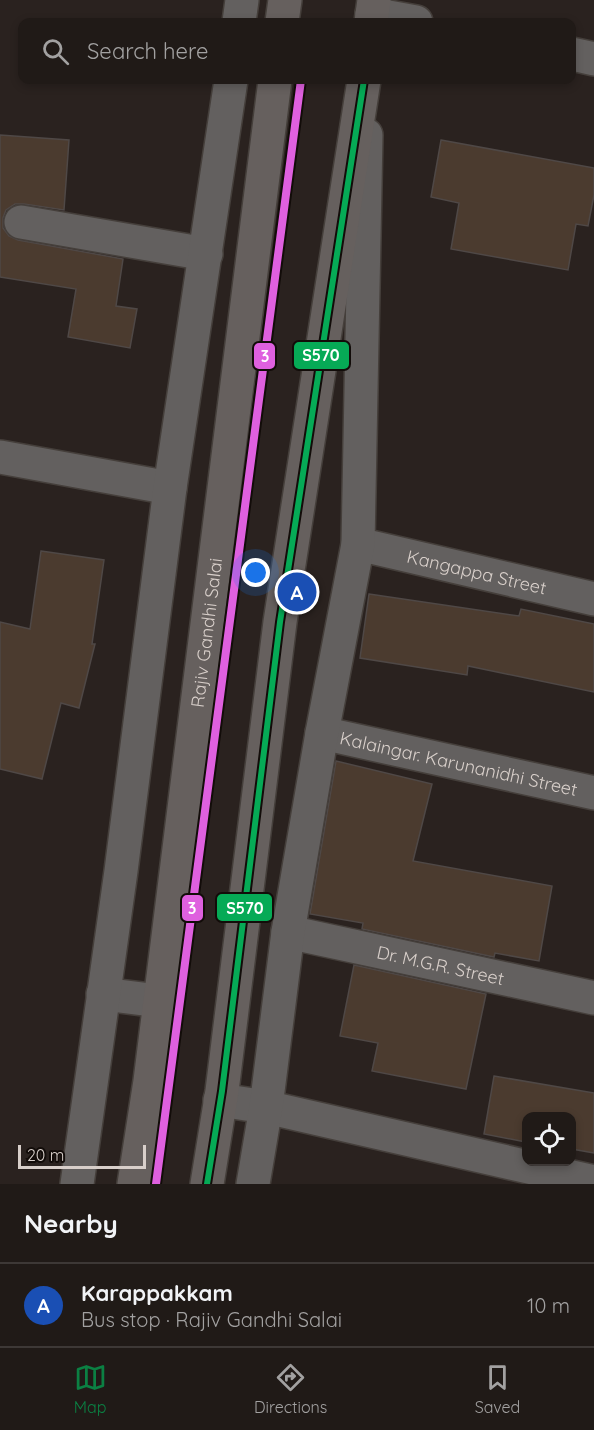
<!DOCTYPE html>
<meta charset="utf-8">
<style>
:root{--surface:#201a17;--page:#282320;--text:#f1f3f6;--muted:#a2a1a1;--line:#3d3836;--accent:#0b8043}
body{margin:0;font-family:Quicksand,sans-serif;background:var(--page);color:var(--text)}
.controls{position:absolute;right:18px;bottom:18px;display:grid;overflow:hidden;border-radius:12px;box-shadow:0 3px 9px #0003}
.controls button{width:54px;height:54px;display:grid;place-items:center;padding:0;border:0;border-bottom:2px solid var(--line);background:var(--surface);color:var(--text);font:30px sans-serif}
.scale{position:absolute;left:18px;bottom:15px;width:128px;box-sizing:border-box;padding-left:6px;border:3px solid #d8cfca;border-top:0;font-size:16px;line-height:21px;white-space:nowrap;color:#d8cfca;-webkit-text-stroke:4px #120c09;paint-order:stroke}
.you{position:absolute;left:256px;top:573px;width:21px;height:21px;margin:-15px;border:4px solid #fff;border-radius:50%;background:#1a73e8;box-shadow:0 0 0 9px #1a73e833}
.badge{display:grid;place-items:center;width:39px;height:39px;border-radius:50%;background:var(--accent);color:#fff;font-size:20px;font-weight:700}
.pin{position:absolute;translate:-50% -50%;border:3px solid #fff;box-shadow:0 2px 6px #0006}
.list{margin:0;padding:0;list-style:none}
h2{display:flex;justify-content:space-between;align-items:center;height:78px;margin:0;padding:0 24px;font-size:26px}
h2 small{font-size:20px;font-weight:400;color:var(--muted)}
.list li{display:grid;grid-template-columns:39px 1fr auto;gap:18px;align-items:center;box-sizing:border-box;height:84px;padding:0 24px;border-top:2px solid var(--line)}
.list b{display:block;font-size:22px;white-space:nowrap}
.list p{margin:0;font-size:20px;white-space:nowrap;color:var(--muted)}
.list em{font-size:20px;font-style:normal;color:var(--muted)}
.icon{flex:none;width:33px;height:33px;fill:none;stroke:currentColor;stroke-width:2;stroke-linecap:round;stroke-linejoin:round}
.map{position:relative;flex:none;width:594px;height:1184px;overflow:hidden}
.search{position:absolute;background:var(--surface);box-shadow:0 3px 9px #0003;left:18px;right:18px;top:18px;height:66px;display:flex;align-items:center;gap:15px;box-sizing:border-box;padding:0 21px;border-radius:12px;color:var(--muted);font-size:22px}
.sheet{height:162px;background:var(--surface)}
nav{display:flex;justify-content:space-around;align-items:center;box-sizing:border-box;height:84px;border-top:2px solid var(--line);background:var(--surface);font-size:16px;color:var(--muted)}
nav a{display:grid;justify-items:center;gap:3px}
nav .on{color:var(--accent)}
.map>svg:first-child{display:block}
.building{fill:#4b3b2f;stroke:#4f4846;stroke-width:1.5}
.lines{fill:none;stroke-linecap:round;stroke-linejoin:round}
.minor-casing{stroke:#453f3b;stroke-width:36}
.major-casing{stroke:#453f3b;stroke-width:36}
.minor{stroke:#63605f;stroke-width:33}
.major{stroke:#66605e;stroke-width:33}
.bus-1-casing{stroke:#120c09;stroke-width:10}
.bus-1{stroke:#06aa56;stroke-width:6}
.metro-1-casing{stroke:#120c09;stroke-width:12}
.metro-1{stroke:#df60df;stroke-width:8}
.labels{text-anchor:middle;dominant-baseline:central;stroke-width:4.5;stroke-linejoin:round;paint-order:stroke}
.street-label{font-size:18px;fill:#d8cfca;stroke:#120c09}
.line-badge{stroke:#120c09;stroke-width:2}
.badge-label{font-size:16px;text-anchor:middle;font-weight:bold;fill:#fff}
</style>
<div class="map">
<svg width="594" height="1184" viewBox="0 0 594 1184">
<rect width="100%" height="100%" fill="#2a221f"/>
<!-- building -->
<path class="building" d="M0,135L69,140L64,210L24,204H15L6,210L3,218V228L9,236L18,240L123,259L116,306L137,309L130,348L68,337L76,289L0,277Z
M441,140L594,168V195L588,226L576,224L568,270L451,249L459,203L431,197Z
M41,551L104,560L92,644H95L79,708L61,703L42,779L0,769V622L30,629Z
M369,594L519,616L521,609L594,624V692L468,666L467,675L360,658Z
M336,761L432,784L413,861L552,886L539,961L495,953L494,957L362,929L363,923L310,914Z
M354,965L486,994L466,1089L372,1071L378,1043L340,1036Z
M494,1076L594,1093V1153L572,1149V1116H526V1142L484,1134Z"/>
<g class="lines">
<!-- minor casing -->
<g class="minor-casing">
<g id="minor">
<path d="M372,14L416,22"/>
<path d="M239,22L242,0"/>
<path d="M572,54L594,59"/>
<path d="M21,222L206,254"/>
<path d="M0,457L170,488"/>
<path id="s1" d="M358,544L594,599"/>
<path id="s2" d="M322,733L594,793"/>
<path id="s3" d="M288,932L594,998"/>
<path d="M103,994L159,1001"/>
<path d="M220,1100L266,1107L594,1182"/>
<path d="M77,1184L121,871L170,488L231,80"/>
<path d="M253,1184L266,1107L288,932L322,733L358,544L366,135"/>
</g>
</g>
<!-- major casing -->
<g class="major-casing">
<g id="major">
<path d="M282,22L285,0"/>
<path d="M371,22L374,0"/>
<path id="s4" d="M134,1184L150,1081L275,80"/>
<path d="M207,1184L222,1091L280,622L364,80"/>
</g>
</g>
<!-- minor -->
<use href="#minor" class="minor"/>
<!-- major -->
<use href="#major" class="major"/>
<!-- bus-1 casing -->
<g class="bus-1-casing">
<path id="bus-1" d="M207,1184L222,1091L280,622L364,80"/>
</g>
<!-- bus-1 -->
<use href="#bus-1" class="bus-1"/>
<!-- metro-1 casing -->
<g class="metro-1-casing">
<path id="metro-1" d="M156,1184L301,80"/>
</g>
<!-- metro-1 -->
<use href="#metro-1" class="metro-1"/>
</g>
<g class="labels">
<!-- street labels -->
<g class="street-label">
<text stroke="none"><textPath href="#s1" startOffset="122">Kangappa Street</textPath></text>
<text stroke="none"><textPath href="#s4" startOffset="556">Rajiv Gandhi Salai</textPath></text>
<text stroke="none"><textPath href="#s2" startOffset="140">Kalaingar. Karunanidhi Street</textPath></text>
<text stroke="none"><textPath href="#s3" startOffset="156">Dr. M.G.R. Street</textPath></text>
</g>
</g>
<g class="line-badge">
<rect x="293" y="341" width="57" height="29" rx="6" fill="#06aa56"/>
<rect x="253" y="342" width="23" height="28" rx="6" fill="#df60df"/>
<rect x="216" y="893" width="57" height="29" rx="6" fill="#06aa56"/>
<rect x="181" y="894" width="23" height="28" rx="6" fill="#df60df"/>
</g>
<g class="badge-label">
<text x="321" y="361">S570</text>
<text x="265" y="362">3</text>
<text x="245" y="914">S570</text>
<text x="192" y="914">3</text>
</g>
</svg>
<div class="controls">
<button><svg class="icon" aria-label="locate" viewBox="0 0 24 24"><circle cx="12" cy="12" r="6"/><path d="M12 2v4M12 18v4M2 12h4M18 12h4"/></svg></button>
</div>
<div class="scale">20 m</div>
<div class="you"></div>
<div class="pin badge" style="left:297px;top:592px;background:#1a4fb4">A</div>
<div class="search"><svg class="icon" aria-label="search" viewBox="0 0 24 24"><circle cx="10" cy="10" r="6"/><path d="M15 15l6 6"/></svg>Search here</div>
</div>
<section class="sheet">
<h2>Nearby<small></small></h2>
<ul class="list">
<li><span class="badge" style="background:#1a4fb4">A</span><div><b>Karappakkam</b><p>Bus stop · Rajiv Gandhi Salai</p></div><em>10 m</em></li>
</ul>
</section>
<nav>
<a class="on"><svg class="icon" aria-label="map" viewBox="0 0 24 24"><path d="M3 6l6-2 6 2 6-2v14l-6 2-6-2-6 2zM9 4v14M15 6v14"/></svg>Map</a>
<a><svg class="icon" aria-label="directions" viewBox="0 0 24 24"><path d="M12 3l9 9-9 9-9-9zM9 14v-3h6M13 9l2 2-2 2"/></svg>Directions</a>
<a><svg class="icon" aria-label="saved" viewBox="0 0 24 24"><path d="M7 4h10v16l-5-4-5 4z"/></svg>Saved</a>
</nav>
